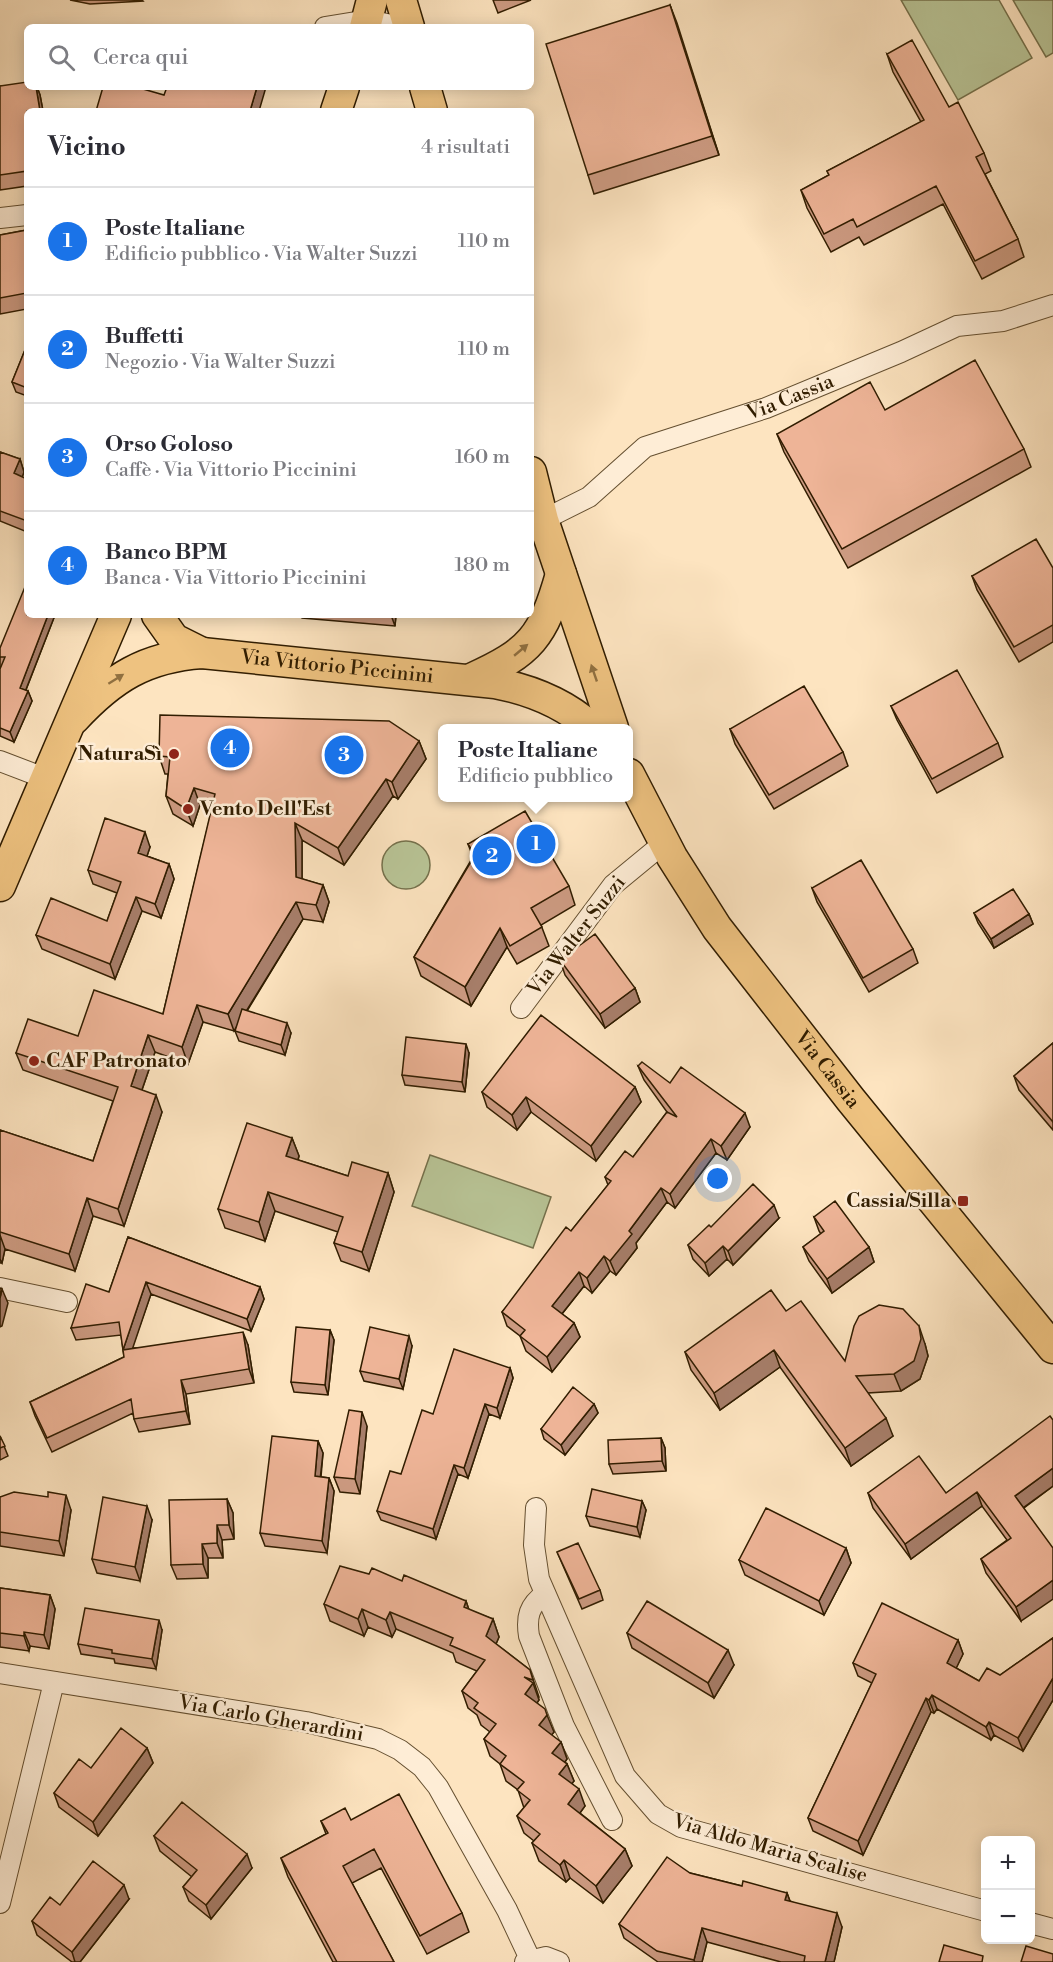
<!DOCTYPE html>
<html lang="it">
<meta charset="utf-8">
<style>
:root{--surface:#fff;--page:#f7f7f7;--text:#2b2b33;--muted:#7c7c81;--line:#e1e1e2;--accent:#1a73e8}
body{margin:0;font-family:"Libre Bodoni",serif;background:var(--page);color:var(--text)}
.controls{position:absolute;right:18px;bottom:18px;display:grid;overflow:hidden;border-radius:9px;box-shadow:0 3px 15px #0003}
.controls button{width:54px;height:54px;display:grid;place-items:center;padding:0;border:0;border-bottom:2px solid var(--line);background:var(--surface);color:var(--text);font:30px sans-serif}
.you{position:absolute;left:718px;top:1179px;width:21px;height:21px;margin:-15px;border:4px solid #fff;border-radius:50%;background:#1a73e8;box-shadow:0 0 0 9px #1a73e833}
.badge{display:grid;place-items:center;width:39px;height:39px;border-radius:50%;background:var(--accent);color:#fff;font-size:20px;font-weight:700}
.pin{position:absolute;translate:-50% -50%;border:3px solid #fff;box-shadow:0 2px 6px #0006}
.popup{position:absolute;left:438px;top:724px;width:195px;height:78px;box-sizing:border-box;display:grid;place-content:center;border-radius:9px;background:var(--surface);filter:drop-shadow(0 2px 4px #0005);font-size:20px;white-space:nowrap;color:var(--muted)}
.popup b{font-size:22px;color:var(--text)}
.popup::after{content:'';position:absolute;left:50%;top:100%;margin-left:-12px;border:12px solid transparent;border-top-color:var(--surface)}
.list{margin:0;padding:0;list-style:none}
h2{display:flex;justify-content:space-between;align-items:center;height:78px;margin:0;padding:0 24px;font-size:26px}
h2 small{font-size:20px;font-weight:400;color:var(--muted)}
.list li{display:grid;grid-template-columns:39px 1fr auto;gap:18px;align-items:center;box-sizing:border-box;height:108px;padding:0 24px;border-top:2px solid var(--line)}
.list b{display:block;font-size:22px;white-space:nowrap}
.list p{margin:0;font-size:20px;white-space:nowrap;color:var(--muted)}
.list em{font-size:20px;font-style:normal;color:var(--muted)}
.icon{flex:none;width:33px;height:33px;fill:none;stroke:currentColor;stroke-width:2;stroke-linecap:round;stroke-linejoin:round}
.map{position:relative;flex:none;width:1053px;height:1962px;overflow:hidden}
.search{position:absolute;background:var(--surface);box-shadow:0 3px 15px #0003;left:24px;top:24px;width:510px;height:66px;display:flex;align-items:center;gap:15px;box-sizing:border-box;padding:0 21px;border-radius:9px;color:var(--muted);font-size:22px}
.panel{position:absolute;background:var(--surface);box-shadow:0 3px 15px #0003;left:24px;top:108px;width:510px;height:510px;border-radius:9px}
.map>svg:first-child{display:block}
.green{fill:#b9c597;stroke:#75714c;stroke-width:1.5}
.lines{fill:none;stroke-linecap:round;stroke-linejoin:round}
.street-casing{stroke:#644f30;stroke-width:22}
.primary-casing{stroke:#311d00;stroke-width:33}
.street{stroke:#feedd6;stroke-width:20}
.primary{stroke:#eec280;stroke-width:30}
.wall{fill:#cd9b82;stroke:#311d00;stroke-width:1.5}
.shaded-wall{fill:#a77e6a;stroke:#311d00;stroke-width:1.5}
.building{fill:#eeb497;stroke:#311d00;stroke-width:1.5}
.oneway{fill:#907040}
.poi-dot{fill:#8f2418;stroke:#feedd6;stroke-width:2}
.labels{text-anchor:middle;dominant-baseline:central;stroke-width:5;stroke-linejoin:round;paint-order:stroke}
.street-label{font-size:20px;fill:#311d00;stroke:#feedd6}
.poi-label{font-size:20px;font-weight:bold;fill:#311d00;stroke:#feedd6;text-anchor:end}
</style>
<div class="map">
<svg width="1053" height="1962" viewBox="0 0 1053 1962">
<rect width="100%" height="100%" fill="#fde4c0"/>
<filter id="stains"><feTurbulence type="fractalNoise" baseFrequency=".00333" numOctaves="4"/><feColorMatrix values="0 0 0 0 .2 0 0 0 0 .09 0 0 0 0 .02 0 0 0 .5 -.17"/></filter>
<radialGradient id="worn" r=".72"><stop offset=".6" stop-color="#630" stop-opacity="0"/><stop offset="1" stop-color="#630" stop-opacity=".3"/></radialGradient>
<!-- green -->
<path class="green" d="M901,0H999L1032,58L958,100Z
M1013,0H1053V53L1046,57Z
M382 865a24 24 0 1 1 48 0a24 24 0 1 1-48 0Z
M430,1155L551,1197L533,1248L412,1206Z"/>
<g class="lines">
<!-- street casing -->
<g class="street-casing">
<g id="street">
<path d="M325,27L368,20L401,27"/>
<path d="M0,218L27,215"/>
<path id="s1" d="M543,520L589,497L645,447L766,408L901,352L957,326L1003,321L1053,305"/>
<path d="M0,761L47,779"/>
<path d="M521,1008L613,885L664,843"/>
<path d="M0,1288L67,1302"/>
<path d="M536,1508L534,1545L539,1579L625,1776L658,1814L681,1827L986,1911"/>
<path d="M545,1594C529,1605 526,1617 529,1636L564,1726L612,1820"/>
<path d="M0,1673L306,1722L378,1739L400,1750L422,1767L438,1787L507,1910L530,1959"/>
<path d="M0,1903L54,1682"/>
<path d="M1030,1923L1053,1929"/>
<path d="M525,1962L546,1957L559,1962"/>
</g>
</g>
<!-- primary casing -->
<g class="primary-casing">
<g id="primary">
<path d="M401,0L409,27"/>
<path d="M365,27L372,0"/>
<path d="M425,87L432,111"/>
<path d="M336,111L344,87"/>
<path d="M531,472L543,520L613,728"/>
<path d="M157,615L174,639L202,653"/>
<path d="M471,679C531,652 543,637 561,574"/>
<path id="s2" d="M74,719C112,678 145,657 202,653L495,683C532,690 564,703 592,728"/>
<path id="s3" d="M629,774L672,857L717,928L851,1100L1053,1348"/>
<path d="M0,886L116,615"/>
</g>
</g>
<!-- street -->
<use href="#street" class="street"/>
<!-- primary -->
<use href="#primary" class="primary"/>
</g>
<!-- wall -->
<path class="wall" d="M70,0H142L143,1L90,4Z
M493,0H531L498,13Z
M670,5L719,155L594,194L588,175Z
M887,54L949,107L984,153L991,171L985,174L1018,239L1024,257L982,279L943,204L864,245L859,237L831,252L807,208L801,190L829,175L827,171L921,122L893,72Z
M0,86L37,87L40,95L43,111H27V186L0,190Z
M27,230V309L0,314V235Z
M27,345V396L16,392L12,382Z
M885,410L1024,449L1031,467L848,568L784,452L777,434Z
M0,452L20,459L24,472L22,477L27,479V532L0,521Z
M1053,568V642L1019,662L977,590L972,576Z
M27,615H55L26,690L28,691L32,701L14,742L0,736V669L1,667H0V648Z
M300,615H396L395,626L302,618Z
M891,706L998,743L1003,757L937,793L897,720Z
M730,729L843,752L848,766L774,809L735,744Z
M419,741L426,759L398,799L393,796L344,865L302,840V879L323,885L329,902L323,922L303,919L247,1011L291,1033L285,1055L239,1041L235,1031L236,1028L234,1031L203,1022L188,1064L155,1052L142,1090L162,1112L124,1226L93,1216L75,1271L5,1249L2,1263H0V1130L93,1161L113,1101L23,1070L16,1053L78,1036L163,1014L212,809L200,805L193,826L173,814L166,796L168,774H165L159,756Z
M468,844L569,886L575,905L541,925L549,946L517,964L507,947L471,1006L421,976L414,957L473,857Z
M150,847L147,856L169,864L174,879L161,918L142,911L115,979L42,949L36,935L107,921L117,893L93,884L88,870Z
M812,888L913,949L918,963L869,992L817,902Z
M974,913L1029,914L1033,924L994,948L978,923Z
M560,960L635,988L640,1002L605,1028L565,975Z
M1053,1043V1130L1019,1090L1014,1076Z
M469,1053L465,1092L405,1085L402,1075Z
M638,1066L750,1127L727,1160L716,1153L675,1208L667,1202L636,1243L637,1248L616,1275L610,1271L592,1293L584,1286L562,1314L574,1323L580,1337L552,1372L526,1351L520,1336L507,1326L502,1312L571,1231L608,1185L605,1177L633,1157L667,1112L644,1080Z
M635,1087L641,1102L596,1161L531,1112L517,1130L487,1107L482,1092Z
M292,1138L299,1156L298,1160L348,1176L388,1173L394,1192L369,1271L341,1261L334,1243L338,1232L275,1211L265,1241L225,1228L218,1209Z
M814,1217L869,1247L874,1262L832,1293L809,1261L803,1247L821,1234L819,1231Z
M779,1218L733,1265L727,1259L709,1276L693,1259L688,1245L711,1227Z
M128,1237L260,1287L264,1299L251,1331L151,1294L132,1348L248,1345L254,1383L186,1394L190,1424L139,1432L134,1419L133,1413L52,1452L35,1416L30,1402L124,1357L121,1335L76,1340L71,1328L109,1292Z
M786,1311L845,1361L925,1344L928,1356L920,1379L901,1391L868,1393L893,1436L851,1466L780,1367L720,1410L691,1370L685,1352Z
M330,1330L334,1340L328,1395L294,1392L291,1382Z
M412,1346L403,1389L364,1381L360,1371Z
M510,1368L513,1378L500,1418L489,1414L468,1478L458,1474L436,1539L381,1520L377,1511L401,1474L433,1414Z
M594,1404L598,1413L565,1455L544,1439L541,1429Z
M1053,1420V1486L1024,1508L1021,1621L986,1573L981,1559L1007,1540L982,1506L911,1559L873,1508L868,1493H946Z
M367,1426L360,1494L340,1492L334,1477Z
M0,1436L8,1456L0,1460Z
M661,1438L665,1448L666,1471L613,1474L609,1464Z
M318,1441L323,1453L321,1477L329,1478L334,1491L327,1553L265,1546L260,1533Z
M0,1497L71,1510L64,1556L0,1546Z
M227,1499L233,1513L234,1539L222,1540L223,1558H208V1578L177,1579L171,1565Z
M642,1501L646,1510L640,1537L590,1526L586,1516Z
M152,1520L140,1581L97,1573L92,1559Z
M846,1548L851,1563L824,1615L745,1575L739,1560Z
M557,1552L600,1590L603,1600L582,1609Z
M369,1574L402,1581L466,1601L469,1610L493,1619L499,1637L496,1644L530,1670L539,1697H538L539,1700L537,1703L554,1732L551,1735L561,1742L567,1759L565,1762L567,1764L574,1781L572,1783L585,1806L580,1813L625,1849L632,1866L603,1903L570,1878L566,1882L539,1861L532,1843L534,1841L524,1833L517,1816L524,1808L518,1790L506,1781L500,1764L490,1756L484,1739L490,1732L481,1725L477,1715L468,1708L462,1691L477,1671L456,1662L453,1653L396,1629L392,1637L368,1627L364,1636L330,1621L324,1604Z
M0,1588L50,1595L55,1609L49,1649L30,1646L29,1651L0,1647Z
M162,1630L156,1669L115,1663L114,1659L81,1654L78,1644Z
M627,1633L734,1665L714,1698L632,1648Z
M1053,1638V1700L1023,1751L994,1735L991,1740L937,1709L934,1713L931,1712L863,1855L813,1831L808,1818L872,1683L858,1676L853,1663L958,1640L963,1654L956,1668L979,1681L1000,1675Z
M147,1748L153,1763L98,1836L59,1807L54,1793L91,1768Z
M351,1820L462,1913L469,1932L427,1954L381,1868L352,1883L394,1962H333L288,1877L281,1858L326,1834L321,1821Z
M154,1836L252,1868L211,1919L189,1901L183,1887L192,1877L160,1851Z
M690,1873L742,1886L787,1893L790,1901L842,1927L834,1962H781L707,1942L702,1962H658L624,1938L619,1924Z
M129,1899L80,1962H72L37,1935L32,1921L60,1905Z"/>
<!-- shaded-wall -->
<path class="shaded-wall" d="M670,5L677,23L719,155L712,136Z
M36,87H37L40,95L43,111H40Z
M257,87H266L259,111H250Z
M20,459L24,472L19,486L14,473Z
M48,615H55L23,697L20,688Z
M391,615H396L395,626Z
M28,691L32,701L14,742L10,732Z
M419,741L426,759L398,799L392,782Z
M386,779L393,796L344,865L338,848Z
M194,788L200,805L193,826L186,809Z
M295,823L302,840V894L296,877Z
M145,832L150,847L143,868L138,853Z
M169,864L174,879L161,918L155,904Z
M323,885L329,902L323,922L316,905Z
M136,897L142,911L115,979L110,964Z
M296,902L303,919L234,1031L228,1014Z
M1029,914L1033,924L994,948L991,939Z
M500,928L507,947L471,1006L465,987Z
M635,988L640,1002L605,1028L600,1014Z
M197,1005L203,1022L188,1064L182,1047Z
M287,1023L291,1033L285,1055L281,1045Z
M148,1035L155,1052L137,1104L131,1086Z
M466,1044L469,1053L465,1092L462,1082Z
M635,1087L641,1102L596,1161L591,1146Z
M156,1095L162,1112L124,1226L118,1209Z
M526,1097L531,1112L517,1130L512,1115Z
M745,1113L750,1127L727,1160L721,1146Z
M292,1138L299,1156L293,1175L286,1156Z
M711,1139L716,1153L675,1208L670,1194Z
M388,1173L394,1192L369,1271L362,1252Z
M661,1188L667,1202L636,1243L637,1248L616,1275L610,1261L629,1231Z
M268,1192L275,1211L265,1241L259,1222Z
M87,1198L93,1216L75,1271L69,1254Z
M774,1205L779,1218L733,1265L728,1251Z
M0,1235L5,1249L2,1263L0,1259Z
M723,1246L727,1259L709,1276L705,1263Z
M869,1247L874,1262L832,1293L827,1279Z
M604,1256L610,1271L592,1293L587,1278Z
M579,1272L584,1286L557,1320L552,1306Z
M146,1282L151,1294L128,1362L123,1350Z
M260,1287L264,1299L251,1331L247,1319Z
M2,1289L8,1303L2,1326L0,1327V1298Z
M574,1323L580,1337L552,1372L547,1357Z
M919,1326L925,1344L928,1356L920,1379L901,1391L894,1374Z
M330,1330L334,1340L328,1395L325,1385Z
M243,1332L248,1345L254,1383L249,1369Z
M409,1336L412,1346L403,1389L399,1379Z
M774,1350L780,1367L720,1410L714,1393Z
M510,1368L513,1378L500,1418L497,1408Z
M181,1380L186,1394L190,1424L186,1411Z
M485,1404L489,1414L468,1478L464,1468Z
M594,1404L598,1413L565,1455L561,1445Z
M362,1412L367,1426L360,1494L355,1479Z
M886,1418L893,1436L851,1466L845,1448Z
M661,1438L665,1448L666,1471L662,1461Z
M318,1441L323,1453L319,1489L315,1476Z
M454,1465L458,1474L436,1539L433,1529Z
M1053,1468V1486L1020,1510L1015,1496Z
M329,1478L334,1491L327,1553L322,1541Z
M977,1492L982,1506L911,1559L905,1544Z
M66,1495L71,1510L64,1556L59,1541Z
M227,1499L233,1513L234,1539L229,1525Z
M642,1501L646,1510L640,1537L637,1527Z
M147,1506L152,1520L140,1581L135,1567Z
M217,1525L222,1540L223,1558L217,1543Z
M202,1544L208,1558V1578L203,1564Z
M846,1548L851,1563L824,1615L819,1601Z
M1053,1580V1599L1021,1621L1016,1607Z
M50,1595L55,1609L49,1649L44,1635Z
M466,1601L472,1619L464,1607Z
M362,1609L368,1627L364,1636L358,1619Z
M390,1612L396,1629L392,1637L386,1620Z
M493,1619L499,1637L492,1653L486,1636Z
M159,1620L162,1630L156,1669L152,1659Z
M24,1632L30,1646L29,1651L24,1636Z
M958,1640L963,1654L952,1677L947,1663Z
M728,1650L734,1665L714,1698L708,1683Z
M1053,1678V1700L1023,1751L1018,1738Z
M533,1683L539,1700L531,1711L525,1694Z
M932,1695L937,1709L934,1713L929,1700Z
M926,1698L931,1712L863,1855L858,1841Z
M547,1715L554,1732L545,1743L539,1725Z
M989,1722L994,1735L991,1740L986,1727Z
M561,1742L567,1759L559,1770L552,1753Z
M147,1748L153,1763L98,1836L93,1822Z
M567,1764L574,1781L566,1791L559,1774Z
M579,1789L585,1806L574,1821L568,1804Z
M625,1849L632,1866L603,1903L596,1886Z
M247,1854L252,1868L211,1919L206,1905Z
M564,1860L570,1878L566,1882L560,1865Z
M124,1885L129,1899L80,1962H75L72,1952Z
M787,1893L792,1907L785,1900Z
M837,1913L842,1927L834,1962H825Z
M702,1928L707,1942L702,1962H695L694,1960Z"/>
<!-- building -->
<path class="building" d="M670,5L712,136L588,175L546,44Z
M912,40L949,107L958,102L984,153L976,157L1018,239L975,261L936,186L857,227L853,219L824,234L801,190L829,175L827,171L924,120L887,54Z
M27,82V87H36L40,111H27V171L0,175V86Z
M103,87H136L164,95L167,87H257L250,111H96Z
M27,230V293L0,298V235Z
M27,345V388L12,382Z
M975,360L1024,449L842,549L777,434L870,382L885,410Z
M0,452L20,459L14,473L27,479V521L0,511Z
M1036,539L1053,568V625L1014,647L972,576Z
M27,582V615H48L20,688L28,691L10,732L0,728V669L5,657H0V648Z
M957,670L998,743L932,779L891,706Z
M804,686L843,752L769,795L730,729Z
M160,715L389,721L419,741L392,782L386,779L338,848L295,823L296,877L323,885L316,905L296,902L228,1014L197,1005L182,1047L148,1035L131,1086L156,1095L118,1209L87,1198L69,1254L0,1232V1130L93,1161L118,1087L16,1053L28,1019L78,1036L94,990L163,1014L215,794L194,788L186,809L166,796L170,757L159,756Z
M525,811L569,886L531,908L542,927L510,946L500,928L465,987L414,957L475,855L468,844Z
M105,818L145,832L138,853L169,864L155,904L136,897L110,964L36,935L51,898L107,921L121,882L88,870Z
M861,860L913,949L863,978L812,888Z
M1013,889L1029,914L991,939L974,913Z
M595,934L635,988L600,1014L560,960Z
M242,1009L287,1023L281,1045L235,1031Z
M541,1015L635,1087L591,1146L526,1097L512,1115L482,1092Z
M406,1037L466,1044L462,1082L402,1075Z
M1053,1043V1122L1014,1076Z
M642,1062L670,1083L681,1067L745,1113L721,1146L711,1139L670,1194L661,1188L629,1231L632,1234L610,1261L604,1256L587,1278L579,1272L552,1306L574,1323L547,1357L520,1336L525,1330L502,1312L566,1227L571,1231L611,1181L605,1177L625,1151L633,1157L667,1112L677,1117L638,1066Z
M247,1123L292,1138L286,1156L348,1176L352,1162L388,1173L362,1252L334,1243L343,1217L268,1192L259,1222L218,1209Z
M753,1184L774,1205L728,1251L723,1246L705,1263L688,1245L709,1225L711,1227Z
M835,1201L869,1247L827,1279L803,1247L824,1231L814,1217Z
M128,1237L260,1287L247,1319L146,1282L123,1350L119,1322L71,1328L86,1284L109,1292Z
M0,1288L2,1289L0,1298Z
M771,1290L786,1311L801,1301L845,1361L854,1326L859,1316L879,1305L903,1309L919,1326L921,1339L914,1361L894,1374L856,1376L886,1418L845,1448L774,1350L714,1393L685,1352Z
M296,1327L330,1330L325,1385L291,1382Z
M370,1327L409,1336L399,1379L360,1371Z
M243,1332L249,1369L181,1380L186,1411L134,1419L131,1399L47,1438L30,1402L124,1357L123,1350Z
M454,1349L510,1368L497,1408L485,1404L464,1468L454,1465L433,1529L377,1511L390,1471L401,1474L422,1410L433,1414Z
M573,1387L594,1404L561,1445L541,1429Z
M349,1410L362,1412L355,1479L334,1477Z
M1050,1416L1053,1420V1468L1015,1496L1053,1548V1580L1016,1607L981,1559L1011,1538L977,1492L905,1544L868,1493L919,1456L946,1493Z
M0,1436L5,1446L0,1448Z
M272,1436L318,1441L315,1476L329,1478L322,1541L260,1533Z
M661,1438L662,1461L609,1464L608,1440Z
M592,1489L642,1501L637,1527L586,1516Z
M14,1492L48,1497V1492L66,1495L59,1541L0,1532V1497Z
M103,1497L147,1506L135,1567L92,1559Z
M227,1499L229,1525H217V1543L202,1544L203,1564L171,1565L169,1500Z
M766,1508L846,1548L819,1601L739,1560Z
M578,1543L600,1590L579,1599L557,1552Z
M340,1566L369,1574L372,1568L402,1581L404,1575L466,1601L464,1607L493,1619L486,1636L530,1670L533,1680L524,1677L533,1683L525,1694L545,1709L547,1715L539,1725L561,1742L552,1753L567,1764L559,1774L579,1789L568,1804L625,1849L596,1886L564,1860L560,1865L532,1843L540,1834L517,1816L530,1800L517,1790L524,1782L500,1764L506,1756L484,1739L496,1724L474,1708L478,1703L462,1691L485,1660L450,1645L453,1638L390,1612L386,1620L362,1609L358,1619L324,1604Z
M0,1588L50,1595L44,1635L24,1632V1636L0,1633Z
M647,1601L728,1650L708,1683L627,1633Z
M882,1603L958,1640L947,1663L979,1681L987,1668L1000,1675L1053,1638V1678L1018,1738L989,1722L986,1727L932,1695L929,1700L926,1698L858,1841L808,1818L876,1674L853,1663Z
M85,1608L159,1620L152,1659L112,1653V1650L78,1644Z
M121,1728L147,1748L93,1822L54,1793L79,1759L91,1768Z
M399,1794L462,1913L420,1936L374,1849L343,1866L394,1962H337L281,1858L328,1833L321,1821L345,1808L351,1820Z
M182,1802L247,1854L206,1905L183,1887L197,1870L154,1836Z
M667,1857L690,1873L742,1886L743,1881L787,1893L785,1900L837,1913L825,1962H804L805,1956L702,1928L694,1960L657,1951L619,1924Z
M93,1861L124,1885L72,1952L32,1921L50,1897L60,1905Z
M944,1945L983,1956L982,1962H939Z
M1026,1946L1053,1954V1962H1021Z"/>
<!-- one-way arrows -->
<defs><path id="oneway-solid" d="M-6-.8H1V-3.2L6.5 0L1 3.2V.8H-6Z" transform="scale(1.5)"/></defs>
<g class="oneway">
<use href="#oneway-solid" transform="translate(521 650) rotate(-40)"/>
<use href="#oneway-solid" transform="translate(594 673) rotate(-109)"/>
<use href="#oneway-solid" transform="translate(116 679) rotate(-32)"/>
</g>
<!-- markers -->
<g class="poi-dot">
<circle cx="174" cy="754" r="6"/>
<circle cx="188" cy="809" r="6"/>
<circle cx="34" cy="1061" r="6"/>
<rect x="957" y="1195" width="12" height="12" rx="3"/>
</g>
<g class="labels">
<!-- street labels -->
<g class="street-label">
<text stroke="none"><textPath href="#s1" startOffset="280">Via Cassia</textPath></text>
<text stroke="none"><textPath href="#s2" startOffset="284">Via Vittorio Piccinini</textPath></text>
<text transform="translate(577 936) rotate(-52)">Via Walter Suzzi</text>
<text stroke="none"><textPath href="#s3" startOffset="357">Via Cassia</textPath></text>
<text transform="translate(271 1719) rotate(10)">Via Carlo Gherardini</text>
<text transform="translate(770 1849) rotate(16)">Via Aldo Maria Scalise</text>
</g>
<!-- poi labels -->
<g class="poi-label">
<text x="162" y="754">NaturaSì</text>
<text x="200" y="809" text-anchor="start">Vento Dell'Est</text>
<text x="46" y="1061" text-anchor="start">CAF Patronato</text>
<text x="951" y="1201">Cassia/Silla</text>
</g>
</g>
<rect width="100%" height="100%" filter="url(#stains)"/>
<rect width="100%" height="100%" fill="url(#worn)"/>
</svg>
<div class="controls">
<button>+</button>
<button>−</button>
</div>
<div class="you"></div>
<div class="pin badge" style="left:536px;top:844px">1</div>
<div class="popup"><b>Poste Italiane</b>Edificio pubblico</div>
<div class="pin badge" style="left:492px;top:856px">2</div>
<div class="pin badge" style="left:344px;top:755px">3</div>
<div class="pin badge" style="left:230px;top:748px">4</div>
<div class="search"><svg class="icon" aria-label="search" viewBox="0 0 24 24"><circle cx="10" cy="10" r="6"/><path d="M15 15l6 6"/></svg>Cerca qui</div>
<section class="panel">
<h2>Vicino<small>4 risultati</small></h2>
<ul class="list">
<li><span class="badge">1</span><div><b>Poste Italiane</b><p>Edificio pubblico · Via Walter Suzzi</p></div><em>110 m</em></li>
<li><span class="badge">2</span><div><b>Buffetti</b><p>Negozio · Via Walter Suzzi</p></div><em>110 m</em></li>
<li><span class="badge">3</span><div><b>Orso Goloso</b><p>Caffè · Via Vittorio Piccinini</p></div><em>160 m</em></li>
<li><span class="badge">4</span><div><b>Banco BPM</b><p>Banca · Via Vittorio Piccinini</p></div><em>180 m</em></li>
</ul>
</section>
</div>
